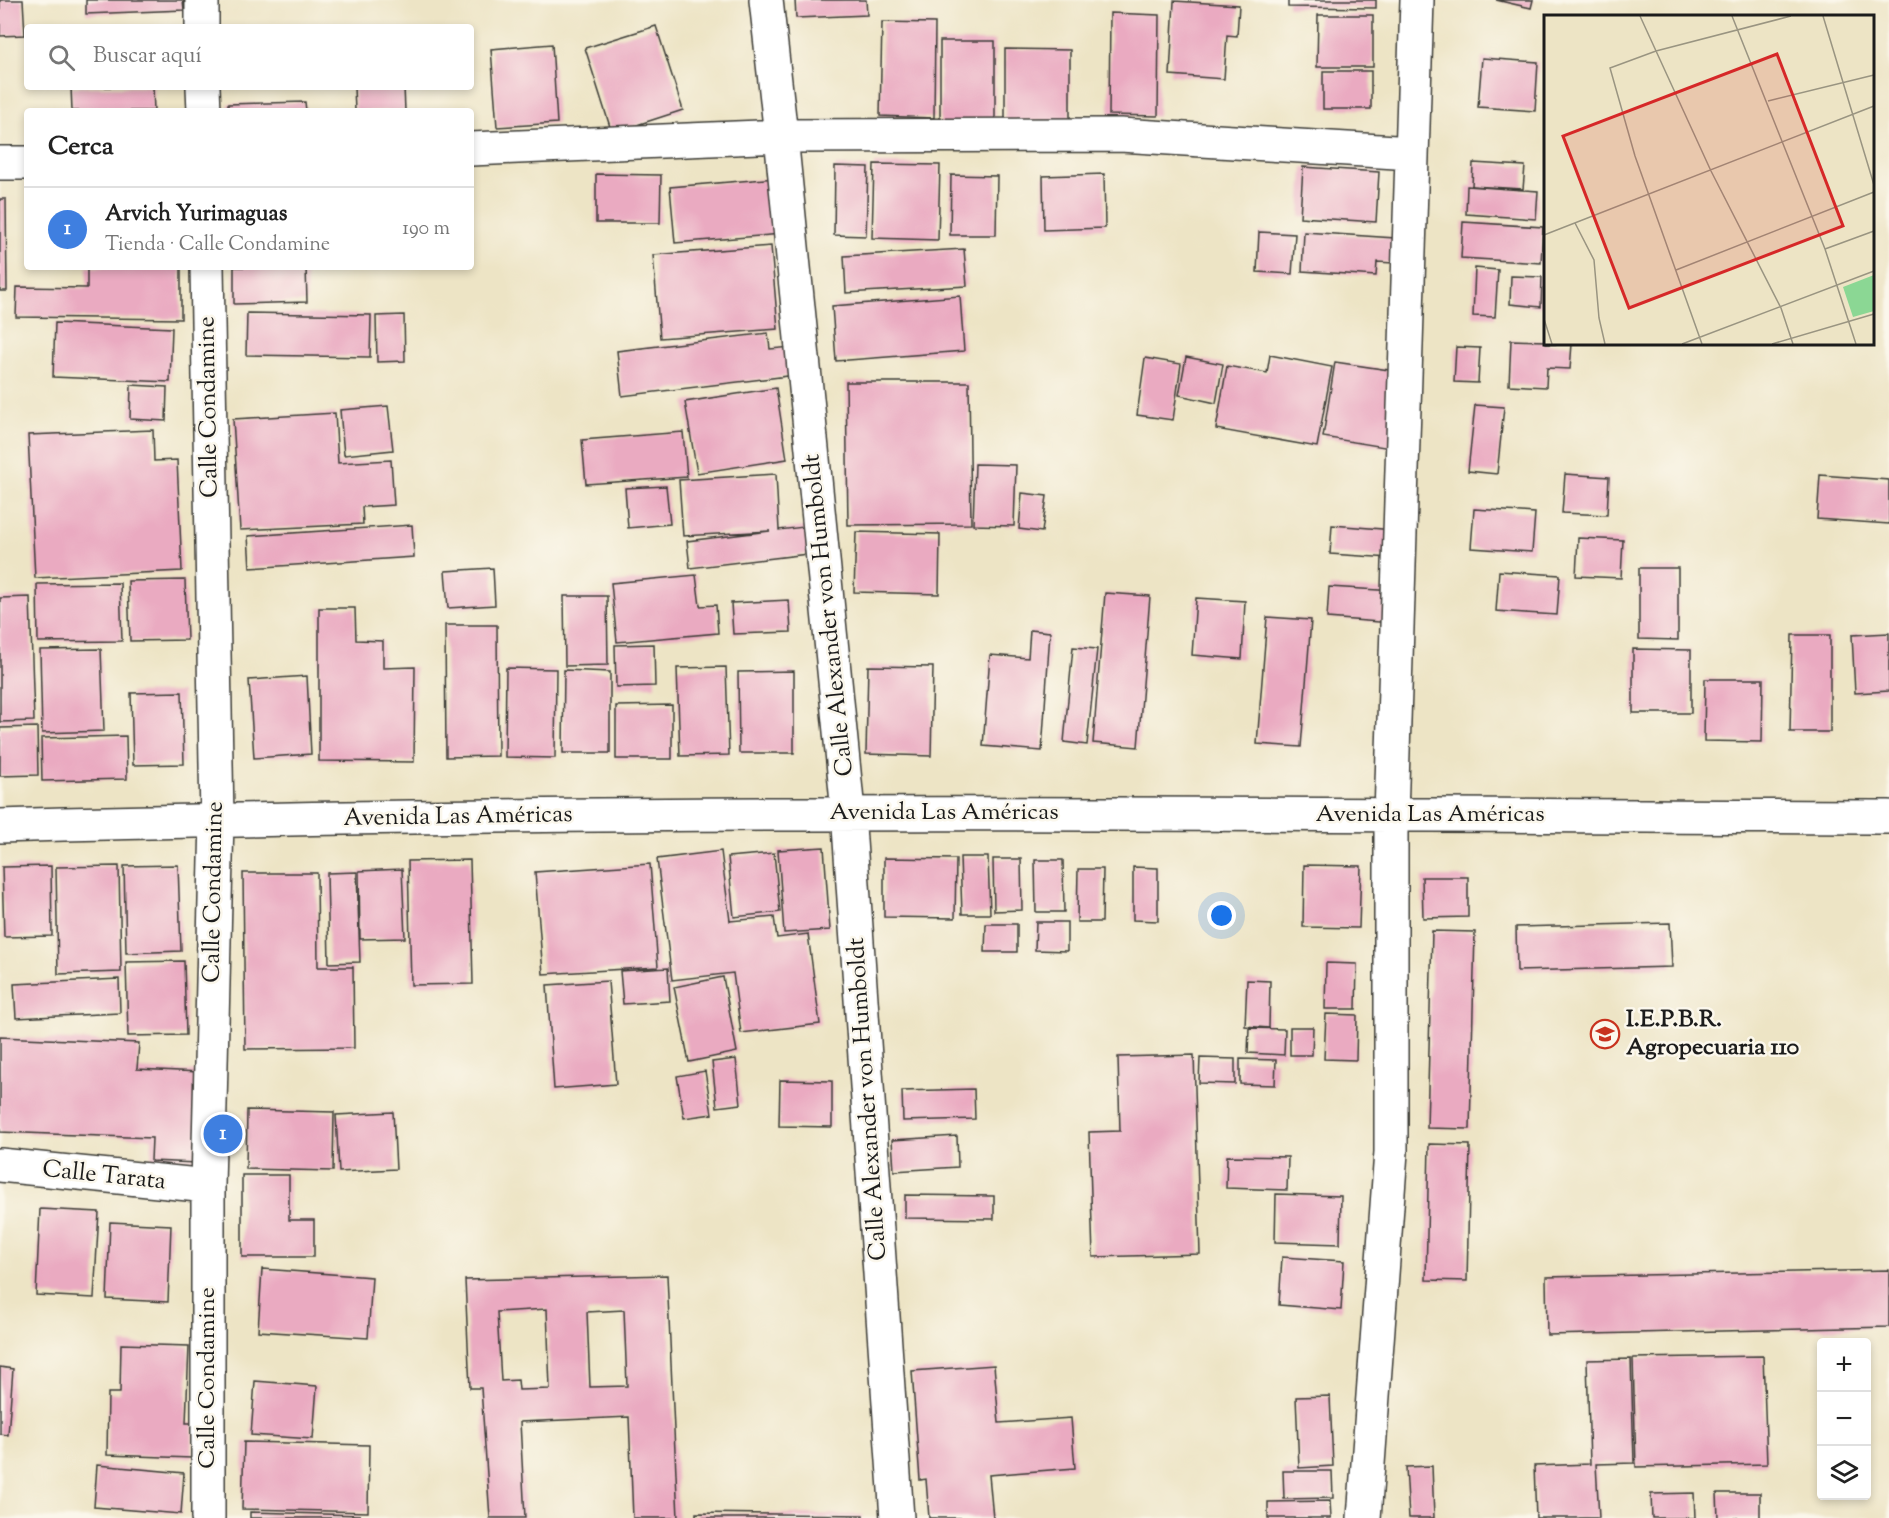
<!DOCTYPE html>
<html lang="es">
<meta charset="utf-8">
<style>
:root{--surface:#fff;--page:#f2f2f2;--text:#222;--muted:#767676;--line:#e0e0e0;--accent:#c8321e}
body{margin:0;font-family:"Sorts Mill Goudy",serif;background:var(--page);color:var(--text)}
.controls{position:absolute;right:18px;bottom:18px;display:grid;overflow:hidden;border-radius:6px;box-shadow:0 3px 9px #0003}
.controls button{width:54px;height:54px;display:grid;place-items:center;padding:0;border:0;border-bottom:2px solid var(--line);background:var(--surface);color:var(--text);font:30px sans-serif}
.you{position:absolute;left:1222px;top:916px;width:21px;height:21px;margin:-15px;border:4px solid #fff;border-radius:50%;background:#1a73e8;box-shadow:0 0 0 9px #1a73e833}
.badge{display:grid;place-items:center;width:39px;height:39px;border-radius:50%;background:var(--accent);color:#fff;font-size:20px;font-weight:700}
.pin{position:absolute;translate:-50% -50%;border:3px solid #fff;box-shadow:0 2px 6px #0006}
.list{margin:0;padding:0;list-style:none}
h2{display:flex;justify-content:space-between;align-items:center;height:78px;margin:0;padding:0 24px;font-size:26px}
h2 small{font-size:20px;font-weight:400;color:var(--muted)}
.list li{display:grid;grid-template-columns:39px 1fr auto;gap:18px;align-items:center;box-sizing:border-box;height:84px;padding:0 24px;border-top:2px solid var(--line)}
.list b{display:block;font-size:22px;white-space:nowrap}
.list p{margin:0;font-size:20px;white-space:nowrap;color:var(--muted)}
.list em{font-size:20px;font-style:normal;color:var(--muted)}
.icon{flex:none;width:33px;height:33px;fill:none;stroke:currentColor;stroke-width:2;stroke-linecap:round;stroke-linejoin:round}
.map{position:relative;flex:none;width:1889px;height:1518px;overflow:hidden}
.search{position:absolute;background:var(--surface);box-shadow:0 3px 9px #0003;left:24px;top:24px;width:450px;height:66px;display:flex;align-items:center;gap:15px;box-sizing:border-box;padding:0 21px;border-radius:6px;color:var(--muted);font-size:22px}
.panel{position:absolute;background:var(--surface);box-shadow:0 3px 9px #0003;left:24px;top:108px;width:450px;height:162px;border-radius:6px}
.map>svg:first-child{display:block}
.building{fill:#eaaac1;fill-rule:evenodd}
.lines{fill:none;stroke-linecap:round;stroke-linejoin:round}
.street-casing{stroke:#3b3a35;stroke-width:36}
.street{stroke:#fff;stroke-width:33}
.labels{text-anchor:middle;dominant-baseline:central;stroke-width:5;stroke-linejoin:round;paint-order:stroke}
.street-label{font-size:24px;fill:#1c1c1c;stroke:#fbf7ec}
.poi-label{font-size:24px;font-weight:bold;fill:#1c1c1c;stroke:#fbf7ec;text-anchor:start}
.inset-road{fill:none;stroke:#999481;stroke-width:1.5}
.view{fill:#d62828;fill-opacity:0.15;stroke:#d62828;stroke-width:3}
.inset-edge{fill:none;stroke:#1c1c1c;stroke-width:3}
</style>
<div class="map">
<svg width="1889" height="1518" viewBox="0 0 1889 1518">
<rect width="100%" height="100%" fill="#fbf7ec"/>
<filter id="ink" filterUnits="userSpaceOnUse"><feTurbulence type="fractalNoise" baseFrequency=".0167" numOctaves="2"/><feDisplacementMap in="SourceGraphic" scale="12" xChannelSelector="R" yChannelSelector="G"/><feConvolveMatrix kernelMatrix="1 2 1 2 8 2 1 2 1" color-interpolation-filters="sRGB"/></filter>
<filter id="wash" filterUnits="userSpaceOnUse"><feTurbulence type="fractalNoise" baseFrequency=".008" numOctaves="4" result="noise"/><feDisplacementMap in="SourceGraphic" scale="24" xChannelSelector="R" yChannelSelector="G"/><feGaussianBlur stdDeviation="1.35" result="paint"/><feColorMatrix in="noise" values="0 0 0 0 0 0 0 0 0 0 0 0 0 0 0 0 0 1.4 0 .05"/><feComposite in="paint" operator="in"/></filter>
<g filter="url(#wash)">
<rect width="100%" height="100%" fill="#ede4c5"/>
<g id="blocks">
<!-- building -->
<path class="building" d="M0,0H23L25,35L0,36Z
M86,0H183L184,10L86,14Z
M795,0H866L867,15L796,18Z
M1288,0H1376V8L1288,7Z
M1496,0H1533L1531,8Z
M1174,1L1239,5L1237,36L1227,35L1224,79L1170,75Z
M1110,13L1159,15L1158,116L1109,115Z
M1318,15H1373V67H1317Z
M882,22L935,23L934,118L880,116Z
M656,26L683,110L612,133L585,48Z
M940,41H995V129H940Z
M552,44L557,123L497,127L491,49Z
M1005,49L1070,50V122L1005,121Z
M1482,58L1538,62L1535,111L1478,107Z
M1323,71H1371V109H1323Z
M71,87H153L154,111H72Z
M354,87H404L405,111H355Z
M305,102L306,111H228V104Z
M1473,163L1525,166L1523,189L1472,186Z
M874,164L940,165L938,240L872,238Z
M835,166L868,167L866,236L834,235Z
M1303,167L1379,172L1376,222L1300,217Z
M596,174L661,175L660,223H596Z
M1104,174L1105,228L1044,230L1043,176Z
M951,175L997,176L996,235H950Z
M777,178L782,234L675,243L670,187Z
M1467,186L1538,191L1536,219L1466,214Z
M0,199H6L7,291H0Z
M1463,222L1543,227L1541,263L1461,258Z
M1259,232L1295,234L1292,274L1257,272Z
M1304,232L1395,238L1393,263L1377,262L1376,276L1302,271Z
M771,246L778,329L660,338L653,255Z
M964,249L967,286L846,293L844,256Z
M87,267H181V319L16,317L17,287L87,288Z
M234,267H306L307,302L234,304Z
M1475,268L1498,270L1495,317L1473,316Z
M1511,276L1542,277L1541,307L1510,304Z
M960,296L964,351L836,361L832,306Z
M247,313L371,315L370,357L246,355Z
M404,315L405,361L377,362L376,316Z
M55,323L172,328L170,382L53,377Z
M768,333L770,349L793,347L796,375L622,396L617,351Z
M1511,340L1546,341V344H1572L1570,369L1547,368L1546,387L1509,385Z
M1456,347L1480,348L1478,383L1454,382Z
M1270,355L1332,367L1317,447L1216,429L1227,366L1267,373Z
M1186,357L1223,364L1216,403L1179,395Z
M1145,358L1181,364L1173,420L1137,415Z
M1335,362L1402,372L1390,448L1323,437Z
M846,382H969L971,524L848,525Z
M131,385L167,387L166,421L130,419Z
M776,388L787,459L697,473L685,402Z
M1475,405L1504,407L1497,474L1468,471Z
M388,406L393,450L344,455L340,410Z
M335,413L338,463L391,460L394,505L362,507L363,524L240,530L233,419Z
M153,430L154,461L177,460L182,571L35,578L28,435Z
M683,432L687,477L586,484L582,440Z
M975,464L1016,465L1014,526L973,525Z
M776,474L779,530L812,526L816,553L690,568L687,541L770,531L683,536L679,480Z
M1565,474L1609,477L1607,515L1562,513Z
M1820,475L1889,480V524L1817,519Z
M666,486L670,524L628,528L625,488Z
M1022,493L1047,496L1042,532L1019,529Z
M1474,509L1535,513L1532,552L1471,548Z
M412,525L414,557L250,568L248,536Z
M1332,525L1394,530L1391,558L1330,554Z
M856,532L940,534L939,594L854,592Z
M1578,538L1623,540L1621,578L1576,576Z
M493,568L495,605L448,608L445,571Z
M1639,568H1678V640L1639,639Z
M1499,571L1560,575L1557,615L1496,611Z
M696,575L700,606L716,605L718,633L617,642L611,583Z
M185,580L187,640L130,641L128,581Z
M120,583L122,641L38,642L37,584Z
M1329,587L1395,591L1392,623L1327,618Z
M1105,593L1150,596L1138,747L1093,743Z
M564,596H607L608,665L565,666Z
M30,597L34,721L0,722V598Z
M1196,598L1245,601L1242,659L1192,655Z
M789,600L791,632L733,634L731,603Z
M319,608H355L356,640L383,641V668L415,667L414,762L319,761Z
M1267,617L1311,620L1301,747L1257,744Z
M445,625H497L498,756L446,757Z
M1030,630L1050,632L1042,751L983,746L990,655L1028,658Z
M1889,633V691L1855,693L1852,635Z
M1792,635H1830V732H1790Z
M654,644L655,686L616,687L615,645Z
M1073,647L1097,649L1087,745L1064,742Z
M101,649L104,731L42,733L40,650Z
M1633,649L1691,650V713H1633Z
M868,666L933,667L931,756L866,754Z
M726,667L729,755L680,756L677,668Z
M506,668L556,669L555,758L505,757Z
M564,670L610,672V753H563Z
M794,671V753H739L738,672Z
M307,676L311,754L254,758L249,680Z
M1705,679H1763L1762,742L1704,741Z
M182,692L184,764L133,765L131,693Z
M672,705V759H616V706Z
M37,727L38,775L0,776V728Z
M126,736L127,779L42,781L41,738Z
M824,847L830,930L784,933L778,850Z
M721,851L730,921L774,917L777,938L808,934L820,1024L741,1033L733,973L672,980L657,859Z
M774,853L780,912L734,917L728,857Z
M960,857H988L990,914H962Z
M884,858L956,859L955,918L884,917Z
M993,859H1021L1022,910L994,911Z
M470,860L473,984L411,985L408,861Z
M1035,860H1063L1064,912H1036Z
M650,864L658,967L543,974L535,872Z
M178,865L181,951L126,953L124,866Z
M1304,865L1361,866L1359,928L1303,927Z
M51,866L52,936L4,937L2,867Z
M119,866L121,972L58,974L56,867Z
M1133,867L1158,868V921L1133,920Z
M402,869L405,938L360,939L359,871Z
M1078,869H1103L1102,922H1077Z
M357,872L360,962L329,963L327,873Z
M243,873H317L318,967H353L354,1048L245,1049Z
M1422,877H1468V917L1423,918Z
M1036,922H1067V951L1035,950Z
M1670,923L1672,967L1517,971L1516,927Z
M986,924H1017V952H985Z
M1432,931L1475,932L1470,1129L1427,1128Z
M184,961L186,1035L128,1036L126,962Z
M1326,963L1357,964L1356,1009H1325Z
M668,968L670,1001L623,1004L620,971Z
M723,977L737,1052L689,1062L674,987Z
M119,979L120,1013L16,1018L14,984Z
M1247,980L1270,981L1269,1028L1245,1026Z
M608,981L616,1084L554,1089L547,985Z
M1326,1014L1357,1015L1356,1060L1324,1059Z
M1290,1027H1313L1312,1055H1290Z
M1249,1028L1285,1029L1284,1055L1248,1053Z
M0,1037L139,1043L137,1069L200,1072L197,1163L151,1161L152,1138L0,1132Z
M1194,1055L1200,1254L1093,1257L1089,1132L1120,1131L1118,1057Z
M1200,1058L1235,1059V1084L1199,1083Z
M736,1059L741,1104L717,1107L712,1062Z
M1240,1059L1276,1060L1275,1085L1240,1084Z
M705,1071L712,1114L684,1118L677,1076Z
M780,1080L832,1081V1127L779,1126Z
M974,1089L975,1119L903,1121L902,1091Z
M247,1110L334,1112L333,1171L246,1169Z
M393,1112L396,1169L339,1172L336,1115Z
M957,1136L958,1167L894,1171L892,1140Z
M1429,1144L1470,1145L1467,1281L1426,1280Z
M1227,1156L1288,1157L1287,1190L1226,1188Z
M242,1175H289V1220H314V1257H242Z
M1276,1194L1341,1196L1340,1244L1275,1242Z
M905,1195L994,1196V1219L905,1218Z
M40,1209L99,1212L94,1298L36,1295Z
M110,1222L171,1225L168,1302L107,1299Z
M1282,1257L1344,1261L1341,1310L1279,1305Z
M262,1269L372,1277L368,1338L258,1331Z
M1889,1270V1327L1547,1335L1546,1277Z
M667,1275L678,1518H633L629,1417L520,1422L525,1518H490L481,1388H470L465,1280ZM547,1309L550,1389L519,1390L518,1380L501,1381L497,1312ZM624,1310L627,1386L590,1387L587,1312Z
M121,1344L189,1346L186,1423H193L192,1458L107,1455L108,1393H120Z
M1763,1356L1767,1464L1636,1467L1633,1358Z
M1631,1359L1634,1463L1596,1464L1599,1518H1536L1534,1466L1590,1464L1587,1360Z
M994,1365L999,1423L1071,1418L1075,1468L989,1475L993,1518H929L926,1479L920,1480L912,1371Z
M0,1367L13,1369L8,1435L0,1434Z
M255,1381L317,1386L313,1439L251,1435Z
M1330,1396L1333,1466L1299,1468L1296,1397Z
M244,1442L369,1445L368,1512L242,1509Z
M97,1465L184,1473L181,1514L94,1507Z
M1432,1466L1434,1518H1409L1406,1467Z
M1283,1471H1332L1333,1498L1284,1499Z
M1694,1493L1695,1518H1652L1651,1494Z
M1717,1493H1760V1518H1718Z
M1330,1501L1331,1518H1268V1502Z
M250,1512L360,1515V1518H250Z
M696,1513L863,1515V1518H696Z"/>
</g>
</g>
<g filter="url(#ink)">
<use href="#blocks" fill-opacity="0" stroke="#3b3a35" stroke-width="1.5"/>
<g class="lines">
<!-- street casing -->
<g class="street-casing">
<path id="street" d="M202,0V27
M766,0L781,136L848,812L897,1518
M203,87L204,111
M471,149L781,136L1120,135L1412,153
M0,163H27
M207,267L217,819L208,1186V1518
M0,826C630,807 1259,815 1889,817
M0,1165L208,1186
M1364,1518L1391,1152V815L1417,0"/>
</g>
<!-- street -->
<use href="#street" class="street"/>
</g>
</g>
<!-- icons -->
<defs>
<g id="school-ring" transform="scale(1.5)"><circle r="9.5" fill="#fbf7ec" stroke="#c8321e" stroke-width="1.5"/><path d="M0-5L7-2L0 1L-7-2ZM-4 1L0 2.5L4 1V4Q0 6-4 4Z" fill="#c8321e"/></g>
</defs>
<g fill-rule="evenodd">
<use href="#school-ring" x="1605" y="1034"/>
</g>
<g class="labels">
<!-- street labels -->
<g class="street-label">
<text transform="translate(209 407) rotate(-91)">Calle Condamine</text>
<text transform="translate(829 615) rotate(-96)">Calle Alexander von Humboldt</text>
<text x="944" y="813">Avenida Las Américas</text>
<text x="1430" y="815">Avenida Las Américas</text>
<text transform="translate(458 817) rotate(-1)">Avenida Las Américas</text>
<text transform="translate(214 892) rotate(-89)">Calle Condamine</text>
<text transform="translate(868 1099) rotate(-94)">Calle Alexander von Humboldt</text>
<text transform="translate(104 1176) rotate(6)">Calle Tarata</text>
<text transform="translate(208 1378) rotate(-90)">Calle Condamine</text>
</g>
<!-- poi labels -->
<g class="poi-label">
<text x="1626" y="1020">I.E.P.B.R.<tspan x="1626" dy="28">Agropecuaria 110</tspan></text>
</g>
</g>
<!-- overview -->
<g transform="translate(1544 15)">
<rect width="330" height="330" fill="#ede4c5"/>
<path d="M330,260V296L309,302L299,272Z" fill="#8bd794"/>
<path class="inset-road" d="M96,1L167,156L237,293L249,329M188,1L281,234L312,329M279,1L330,170M224,86L330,60M31,208L50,245L55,303L61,329M0,220L330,91M281,234L330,216M132,255L330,177M0,304L8,329M138,329L330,256M158,329L91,141L66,53L112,36L247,1M228,329L330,299"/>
<path class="view" d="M233,39L299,211L85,293L19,121Z"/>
<rect width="330" height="330" class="inset-edge"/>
</g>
</svg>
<div class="controls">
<button>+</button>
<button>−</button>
<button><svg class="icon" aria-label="layers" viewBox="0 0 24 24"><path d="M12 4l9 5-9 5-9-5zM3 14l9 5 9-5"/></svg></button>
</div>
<div class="you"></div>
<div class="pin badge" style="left:223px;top:1134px;background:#3f7fe0">1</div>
<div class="search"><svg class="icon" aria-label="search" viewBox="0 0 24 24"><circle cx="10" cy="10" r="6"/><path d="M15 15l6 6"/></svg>Buscar aquí</div>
<section class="panel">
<h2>Cerca<small></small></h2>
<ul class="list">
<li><span class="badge" style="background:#3f7fe0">1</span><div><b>Arvich Yurimaguas</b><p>Tienda · Calle Condamine</p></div><em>190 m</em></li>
</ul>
</section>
</div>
